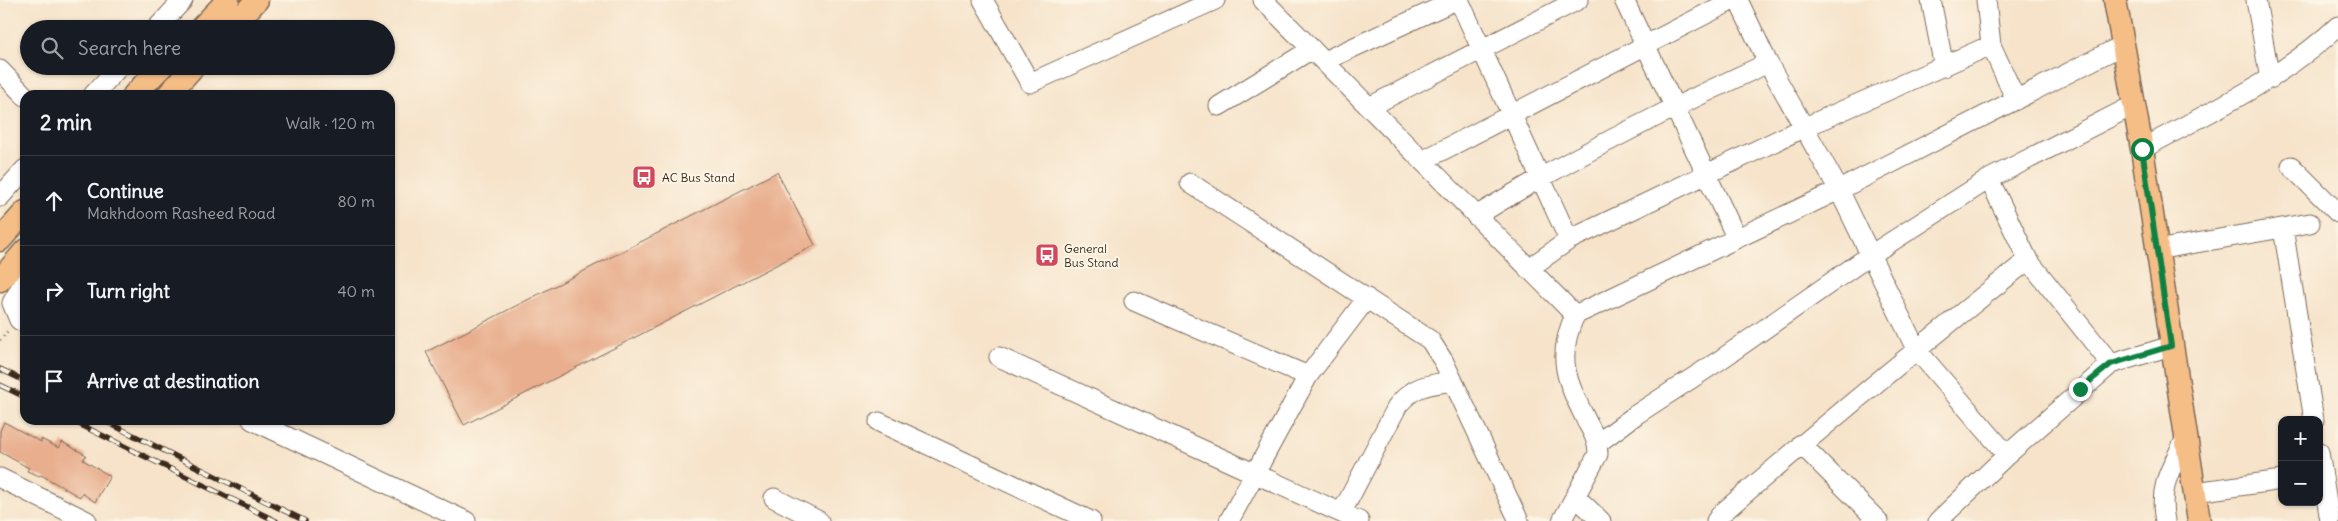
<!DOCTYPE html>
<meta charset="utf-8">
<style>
:root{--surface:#171b24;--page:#242831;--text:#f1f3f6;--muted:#9ea1a6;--line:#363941}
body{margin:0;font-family:Delius,sans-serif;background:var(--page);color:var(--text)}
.controls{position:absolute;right:15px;bottom:15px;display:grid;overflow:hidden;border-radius:10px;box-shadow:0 1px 4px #0004}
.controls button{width:45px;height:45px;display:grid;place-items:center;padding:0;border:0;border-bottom:1px solid var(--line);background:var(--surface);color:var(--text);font:25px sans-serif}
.stop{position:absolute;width:15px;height:15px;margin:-11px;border:4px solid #0b8043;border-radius:50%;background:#fff}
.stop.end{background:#0b8043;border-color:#fff;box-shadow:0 1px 5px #0008}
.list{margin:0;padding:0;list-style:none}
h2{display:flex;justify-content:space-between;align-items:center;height:65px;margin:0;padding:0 20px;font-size:21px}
h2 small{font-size:16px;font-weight:400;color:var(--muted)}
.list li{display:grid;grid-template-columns:32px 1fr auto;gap:15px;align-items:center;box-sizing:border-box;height:90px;padding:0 20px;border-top:1px solid var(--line)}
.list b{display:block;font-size:19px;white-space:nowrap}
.list p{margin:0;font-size:16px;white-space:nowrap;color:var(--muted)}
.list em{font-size:16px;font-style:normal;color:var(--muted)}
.icon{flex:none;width:28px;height:28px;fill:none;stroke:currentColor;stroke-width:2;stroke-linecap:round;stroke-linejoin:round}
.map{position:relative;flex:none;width:2338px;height:521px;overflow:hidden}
.search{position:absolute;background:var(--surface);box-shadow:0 1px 4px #0004;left:20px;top:20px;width:375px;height:55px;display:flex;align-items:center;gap:12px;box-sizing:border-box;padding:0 18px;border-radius:28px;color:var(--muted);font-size:19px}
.panel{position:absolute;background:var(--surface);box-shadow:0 1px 4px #0004;left:20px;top:90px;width:375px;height:335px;border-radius:15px}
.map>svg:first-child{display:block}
.building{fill:#e8ae8d}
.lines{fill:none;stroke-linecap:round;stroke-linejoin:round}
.minor-casing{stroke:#7c6b5a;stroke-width:21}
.major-casing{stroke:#7c6b5a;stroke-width:25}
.path{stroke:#7c6b5a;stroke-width:3;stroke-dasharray:1 4;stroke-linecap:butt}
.minor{stroke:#fff;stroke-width:19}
.major{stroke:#f6be87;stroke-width:22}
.rail-casing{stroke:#3b2a1e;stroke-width:5.5}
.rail{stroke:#fcf5e5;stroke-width:4;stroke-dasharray:11;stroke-linecap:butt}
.route{stroke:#0b8043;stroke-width:6}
.labels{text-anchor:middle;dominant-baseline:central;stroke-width:4;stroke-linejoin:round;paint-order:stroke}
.poi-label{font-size:12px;fill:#3b2a1e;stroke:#fcf5e5;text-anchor:start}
</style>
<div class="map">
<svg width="2338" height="521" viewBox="0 0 2338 521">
<rect width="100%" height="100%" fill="#fcf5e5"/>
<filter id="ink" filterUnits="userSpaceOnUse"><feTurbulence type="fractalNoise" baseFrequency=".02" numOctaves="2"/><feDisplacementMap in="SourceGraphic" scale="10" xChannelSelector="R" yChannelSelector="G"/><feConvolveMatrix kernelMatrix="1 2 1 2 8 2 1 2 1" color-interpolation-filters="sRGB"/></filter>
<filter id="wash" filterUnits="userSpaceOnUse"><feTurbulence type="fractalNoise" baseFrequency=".0096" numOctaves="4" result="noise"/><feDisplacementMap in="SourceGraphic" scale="20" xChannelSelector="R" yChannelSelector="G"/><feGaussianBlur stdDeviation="1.12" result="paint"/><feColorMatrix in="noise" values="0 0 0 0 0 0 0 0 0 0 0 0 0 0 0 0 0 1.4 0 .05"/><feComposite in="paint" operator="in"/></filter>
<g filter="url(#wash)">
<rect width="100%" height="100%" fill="#f6e3ca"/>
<g id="blocks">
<!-- building -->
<path class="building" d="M777,172L815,245L464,425L426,352Z
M4,422L41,442V439L59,448L62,442L86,455L83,460L110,476L95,502L82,493L80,497L41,475L40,476L27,471L29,468L0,452V431Z"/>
</g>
</g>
<g filter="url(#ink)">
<use href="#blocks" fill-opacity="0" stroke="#7c6b5a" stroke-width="1"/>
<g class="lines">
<!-- minor casing -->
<g class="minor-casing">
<path id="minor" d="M983,0L1030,83L1215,0
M1263,0L1575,315
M1459,0L1569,240
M1624,0L1736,237
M1738,0L1768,63L1839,190L1916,349L2007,455
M1931,0L1944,67
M1986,0L1991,45L2016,100
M2256,0L2270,79
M156,29L183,0
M1324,61L1456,0
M0,70L25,96
M93,95L120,66
M1219,106L1312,49
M1369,107L1578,0
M2142,149C2209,112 2282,79 2338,26
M1422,161L1733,0
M2291,166L2338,213
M1989,179L2134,105
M1190,183L1430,340L1444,362L1519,521
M0,197L25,169
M1476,216C1570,158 1668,109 1768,63
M2283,228L2314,420
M2156,250L2310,223
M1528,269L1569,240L1805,127L1991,45
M25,280L12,303L19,320L25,323
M1134,301L1308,376
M999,357L1359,521
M252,420L466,521
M879,422L1091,521
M1598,443L1637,414L1720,360L1869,256L1989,179L2028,260
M1801,444L1878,521
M2319,452L2330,521
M0,478L87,521
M2195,492L2282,480
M1575,496L1601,521
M774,498L819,521
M1342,512L1398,405C1415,385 1427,385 1453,381
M1229,521L1308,376L1367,298
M1562,521L1598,454C1598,441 1593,433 1587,422C1567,381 1555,359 1575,315L1839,190L2123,45
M1716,521L1721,514C1822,427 1924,343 2028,260L2111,364
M1938,521L2007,455L2111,364L2171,346
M2165,521C2158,487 2171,468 2186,438"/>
</g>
<!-- major casing -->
<g class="major-casing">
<path id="major" d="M2115,0L2142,149L2199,521
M200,29L228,0
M230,29L257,0
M134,95L162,66
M168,95L194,66
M0,240L25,212
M0,280L25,251"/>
</g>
<!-- path -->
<path class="path" d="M0,340L8,331"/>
<!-- minor -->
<use href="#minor" class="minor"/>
<!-- major -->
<use href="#major" class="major"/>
<!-- rail casing -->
<g class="rail-casing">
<path id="rail" d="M0,369L25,381
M0,385L25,397
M71,420L276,521
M103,420L305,521"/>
</g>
<!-- rail -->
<use href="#rail" class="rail"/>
</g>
</g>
<g class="lines" filter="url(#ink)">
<!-- route -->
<path class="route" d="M2080,389L2111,364L2171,346L2142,149"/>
</g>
<!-- icons -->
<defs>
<g id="bus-square" transform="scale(1.25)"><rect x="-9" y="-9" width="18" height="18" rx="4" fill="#d1495b" stroke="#fcf5e5"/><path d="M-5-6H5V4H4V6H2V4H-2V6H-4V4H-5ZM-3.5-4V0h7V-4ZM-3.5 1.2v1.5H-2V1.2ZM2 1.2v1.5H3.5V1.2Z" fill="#fff"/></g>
</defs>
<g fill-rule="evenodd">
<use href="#bus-square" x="644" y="177"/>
<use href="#bus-square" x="1047" y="255"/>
</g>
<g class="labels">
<!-- poi labels -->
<g class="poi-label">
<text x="662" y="177">AC Bus Stand</text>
<text x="1064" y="248">General<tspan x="1064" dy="14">Bus Stand</tspan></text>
</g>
</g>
</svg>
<div class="controls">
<button>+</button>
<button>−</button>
</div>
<div class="stop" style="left:2142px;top:149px"></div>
<div class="stop end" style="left:2080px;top:389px"></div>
<div class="search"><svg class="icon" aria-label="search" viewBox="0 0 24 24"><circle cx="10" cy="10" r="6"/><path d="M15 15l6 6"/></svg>Search here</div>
<section class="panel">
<h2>2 min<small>Walk · 120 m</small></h2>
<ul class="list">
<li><svg class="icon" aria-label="ahead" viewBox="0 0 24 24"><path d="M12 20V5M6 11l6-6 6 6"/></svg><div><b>Continue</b><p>Makhdoom Rasheed Road</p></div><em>80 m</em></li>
<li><svg class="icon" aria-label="right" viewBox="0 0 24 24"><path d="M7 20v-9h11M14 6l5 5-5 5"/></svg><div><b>Turn right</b></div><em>40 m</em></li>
<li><svg class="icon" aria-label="arrive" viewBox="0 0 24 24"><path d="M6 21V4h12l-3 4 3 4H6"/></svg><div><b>Arrive at destination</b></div></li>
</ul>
</section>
</div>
